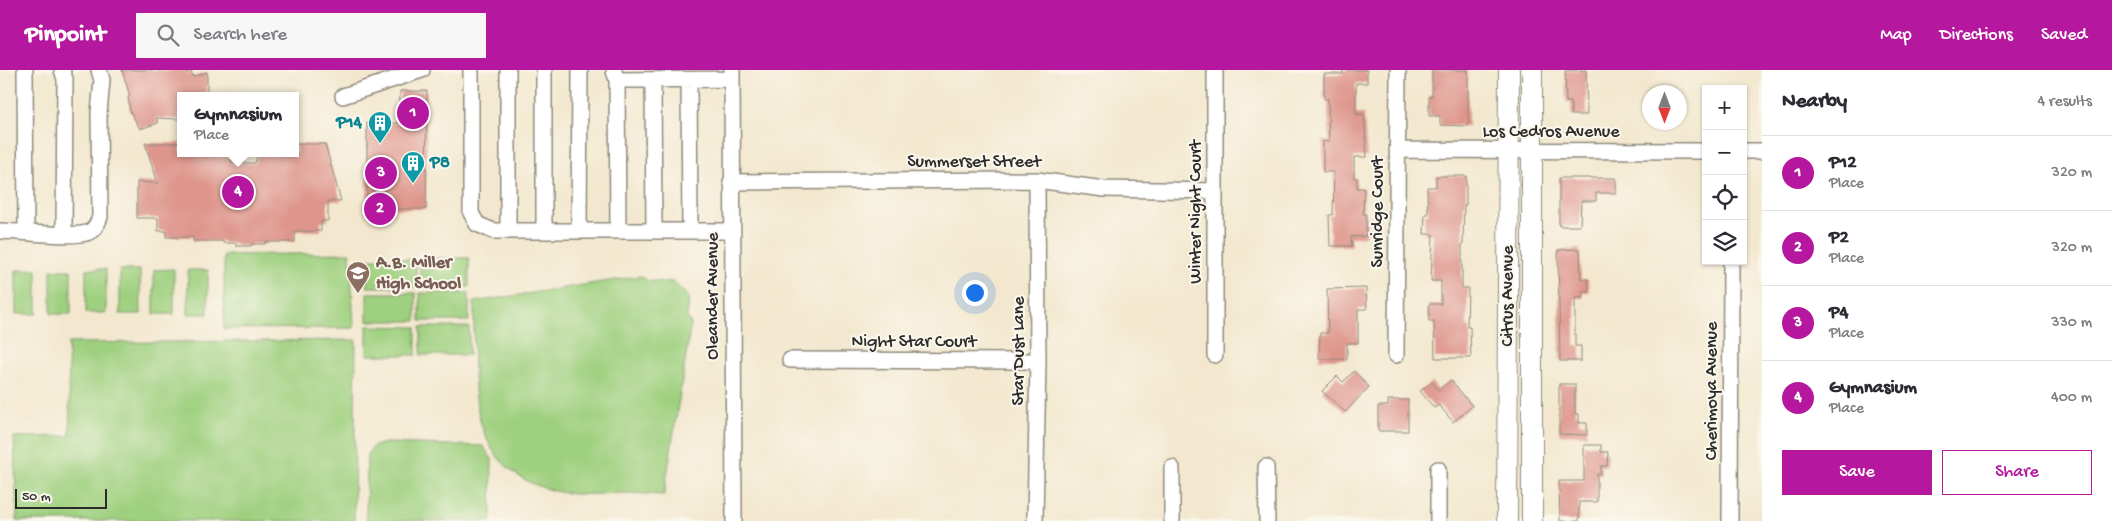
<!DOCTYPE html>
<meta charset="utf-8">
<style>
:root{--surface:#fff;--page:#f7f7f7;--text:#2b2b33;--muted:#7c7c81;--line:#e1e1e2;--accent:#b5179e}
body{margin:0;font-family:"Gochi Hand",sans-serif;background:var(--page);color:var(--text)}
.controls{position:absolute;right:15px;top:15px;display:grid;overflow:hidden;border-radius:0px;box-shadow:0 1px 4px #0004}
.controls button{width:45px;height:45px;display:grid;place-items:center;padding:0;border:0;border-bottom:1px solid var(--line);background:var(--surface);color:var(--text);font:25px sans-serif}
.compass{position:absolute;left:1642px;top:15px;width:45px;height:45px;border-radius:50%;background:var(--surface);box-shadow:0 1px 4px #0004;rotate:180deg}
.scale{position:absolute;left:15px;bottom:12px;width:92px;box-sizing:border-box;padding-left:5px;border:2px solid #2b2b2b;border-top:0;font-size:14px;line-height:18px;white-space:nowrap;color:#2b2b2b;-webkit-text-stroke:4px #fbf7ec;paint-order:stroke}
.you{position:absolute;left:974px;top:222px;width:18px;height:18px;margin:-12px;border:4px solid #fff;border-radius:50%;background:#1a73e8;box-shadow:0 0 0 8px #1a73e833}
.badge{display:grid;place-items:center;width:32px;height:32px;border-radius:50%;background:var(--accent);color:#fff;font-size:16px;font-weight:700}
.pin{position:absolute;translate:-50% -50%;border:2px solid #fff;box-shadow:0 1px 5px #0006}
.popup{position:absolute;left:177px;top:22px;width:122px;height:65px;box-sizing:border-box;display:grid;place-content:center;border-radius:0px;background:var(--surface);filter:drop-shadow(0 1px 4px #0005);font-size:16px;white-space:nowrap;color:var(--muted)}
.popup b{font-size:19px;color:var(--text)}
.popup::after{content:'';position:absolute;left:50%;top:100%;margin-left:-10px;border:10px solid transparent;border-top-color:var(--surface)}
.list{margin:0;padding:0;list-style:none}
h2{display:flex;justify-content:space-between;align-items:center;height:65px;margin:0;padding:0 20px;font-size:21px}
h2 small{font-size:16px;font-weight:400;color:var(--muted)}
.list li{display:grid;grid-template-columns:32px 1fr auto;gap:15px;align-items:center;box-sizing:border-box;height:75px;padding:0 20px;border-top:1px solid var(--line)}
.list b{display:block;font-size:19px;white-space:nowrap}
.list p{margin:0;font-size:16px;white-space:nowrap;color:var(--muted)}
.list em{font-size:16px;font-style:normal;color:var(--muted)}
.actions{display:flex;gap:10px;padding:15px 20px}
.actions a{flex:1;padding:11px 0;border:1px solid var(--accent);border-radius:0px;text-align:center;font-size:18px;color:var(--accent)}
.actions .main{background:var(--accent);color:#fff}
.icon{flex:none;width:28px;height:28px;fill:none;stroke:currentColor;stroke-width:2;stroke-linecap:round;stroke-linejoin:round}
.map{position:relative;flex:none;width:1762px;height:451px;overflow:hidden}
header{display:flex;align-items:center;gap:30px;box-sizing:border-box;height:70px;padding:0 25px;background:var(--accent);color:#fff}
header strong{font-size:24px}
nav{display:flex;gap:28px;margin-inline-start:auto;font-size:18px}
.search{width:350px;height:45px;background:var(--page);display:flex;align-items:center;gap:12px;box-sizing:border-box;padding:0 18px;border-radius:0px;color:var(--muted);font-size:19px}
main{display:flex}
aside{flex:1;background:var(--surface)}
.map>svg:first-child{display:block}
.green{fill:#9fd07f;stroke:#657e55}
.building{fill:#de958c}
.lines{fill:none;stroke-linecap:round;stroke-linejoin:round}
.minor-casing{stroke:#8f8a7d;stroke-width:18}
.major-casing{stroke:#8f8a7d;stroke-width:22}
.minor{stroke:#fff;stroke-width:15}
.major{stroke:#fff;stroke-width:20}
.labels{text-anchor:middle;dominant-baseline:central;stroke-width:4;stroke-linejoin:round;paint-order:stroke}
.culture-label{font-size:18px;font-weight:bold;fill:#0d838f;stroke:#fbf7ec;text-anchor:end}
.street-label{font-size:18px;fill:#2b2b2b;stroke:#fbf7ec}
.education-label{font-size:18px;font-weight:bold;fill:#785e54;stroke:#fbf7ec;text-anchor:start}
</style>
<header>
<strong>Pinpoint</strong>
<div class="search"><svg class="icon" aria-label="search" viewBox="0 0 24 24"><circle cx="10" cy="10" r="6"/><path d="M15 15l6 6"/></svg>Search here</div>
<nav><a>Map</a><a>Directions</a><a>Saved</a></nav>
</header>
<main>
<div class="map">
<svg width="1762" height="451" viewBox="0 0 1762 451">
<rect width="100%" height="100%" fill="#fbf7ec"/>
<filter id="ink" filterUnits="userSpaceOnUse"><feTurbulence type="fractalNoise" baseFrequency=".02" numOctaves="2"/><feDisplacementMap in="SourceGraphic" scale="10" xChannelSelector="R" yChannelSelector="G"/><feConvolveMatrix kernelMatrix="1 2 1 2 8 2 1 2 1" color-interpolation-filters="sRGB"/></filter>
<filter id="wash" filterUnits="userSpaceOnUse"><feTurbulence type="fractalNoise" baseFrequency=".0096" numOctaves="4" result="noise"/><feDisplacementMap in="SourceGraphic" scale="20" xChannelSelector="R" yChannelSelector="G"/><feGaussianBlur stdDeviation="1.12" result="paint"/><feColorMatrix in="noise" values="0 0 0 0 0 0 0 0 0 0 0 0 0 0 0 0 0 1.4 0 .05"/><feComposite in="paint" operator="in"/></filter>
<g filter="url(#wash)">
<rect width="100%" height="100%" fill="#f3e8cf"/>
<!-- green -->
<path class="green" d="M350,183L354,258L224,259V185Z
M420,188H469V217H420Z
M367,189H416V217H367Z
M37,199V244H16V200Z
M86,199H106V243H86Z
M174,199V244H154V200Z
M51,200H71V244H51Z
M120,200H140L141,244H120Z
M188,200H208V244H188Z
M641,206L648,211L673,212L689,227L687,248L691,253L664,425C649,424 634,423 619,423C598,424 575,426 555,421C460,398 475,308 474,232Z
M367,223H416V251H367Z
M420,223H469V251H420Z
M367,256L416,257V285H367Z
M421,257H469V285H421Z
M356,270L354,451H17L14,367L70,366L68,273Z
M385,373L483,376L492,389L491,451H366L367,384L374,376Z"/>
<g id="blocks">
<!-- building -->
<path class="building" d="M122,0H186V3L191,1L193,7L207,2V26H180V49L156,48L158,53L140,59L130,41L128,27L130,26Z
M1342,0H1367V13H1356V44H1364L1367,87H1354V108H1357V118H1364L1363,144H1366V166L1351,167L1352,176H1330L1329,145H1333L1334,102H1323V71L1329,72L1328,29H1324V4H1343Z
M1432,0H1468V56L1440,55V46H1429V26H1432Z
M1586,0L1587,45H1571V32H1566L1565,1Z
M400,21H427L426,139H394L393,145H367V53H399Z
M145,73H180V83H229L232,93H255L258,83H296V74H325L341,131H328V151H321V161H295V172H265V174H251V176H236V173H223V171H193V167H166V161H158V148H137V112L158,113Z
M1436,106H1466V135H1464L1463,174H1462V218H1468L1467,257H1470L1471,288H1435L1434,251H1429V234H1441V211H1431L1433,164H1424L1425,144H1428L1427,117H1436Z
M1559,108H1616V123H1596V131H1581L1580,156H1559Z
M1580,179L1581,209H1588L1589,222H1583V228H1575V276H1581V291H1560L1558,180Z
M1366,218L1367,239H1358V273H1347V289H1319L1320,263H1328L1327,219Z
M1354,301L1369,317L1345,342L1322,321L1337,306L1343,312Z
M1451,310L1472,336L1453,352L1439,335L1434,338L1420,321L1432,312L1438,320Z
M1559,314H1575V344H1579V353H1587V365L1559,364Z
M1388,330H1408V361H1378V336H1388Z
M1584,375H1601V382H1608L1607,396H1601V404H1597V432H1579V451H1560L1559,411H1584Z"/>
</g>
</g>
<g filter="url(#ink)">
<use href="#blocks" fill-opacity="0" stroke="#8f8a7d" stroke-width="1"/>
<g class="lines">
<!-- minor casing -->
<g class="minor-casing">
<path id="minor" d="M25,0L26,162
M62,0L65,9L64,164
M471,0V143L477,154L493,161H732
M508,0V161
M732,0L734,451
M614,1L617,10L732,9
M617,10L618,161
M653,10L654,161
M689,10L690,161
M343,26L422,0
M1397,80L1706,81
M1743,81H1762
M731,112L1037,110L1104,119L1215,121
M0,161C19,161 75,169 89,162C95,159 98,153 100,147L99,43L102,10L99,0
M544,161V0
M579,161L580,0
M1215,285V0
M1396,285L1398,0
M790,290L1038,291
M1266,397L1267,451
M1172,398V451
M1438,399V451
M1035,451L1038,291L1037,110
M1730,451L1731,191"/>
</g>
<!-- major casing -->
<g class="major-casing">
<path id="major" d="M1507,451L1509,0
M1532,451V0"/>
</g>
<!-- minor -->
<use href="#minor" class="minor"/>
<!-- major -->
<use href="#major" class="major"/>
</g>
</g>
<!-- icons -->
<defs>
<g id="building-pin" transform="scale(1.25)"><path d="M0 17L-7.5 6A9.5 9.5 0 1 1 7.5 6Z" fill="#0f9aa8" stroke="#fbf7ec"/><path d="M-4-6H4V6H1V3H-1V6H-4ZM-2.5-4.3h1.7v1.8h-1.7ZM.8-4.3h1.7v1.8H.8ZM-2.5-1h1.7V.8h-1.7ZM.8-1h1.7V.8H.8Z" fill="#fff"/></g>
<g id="school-pin" transform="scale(1.25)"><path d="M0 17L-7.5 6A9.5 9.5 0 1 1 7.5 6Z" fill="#8d6e63" stroke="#fbf7ec"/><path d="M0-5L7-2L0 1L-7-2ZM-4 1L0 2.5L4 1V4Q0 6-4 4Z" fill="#fff"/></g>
</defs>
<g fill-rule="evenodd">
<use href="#building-pin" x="380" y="53"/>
<use href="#building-pin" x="413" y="93"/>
<use href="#school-pin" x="358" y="203"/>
</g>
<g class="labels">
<!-- culture labels -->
<g class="culture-label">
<text x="362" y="53">P14</text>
<text x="430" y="93" text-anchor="start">P8</text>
</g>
<!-- street labels -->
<g class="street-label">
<text x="1551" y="62">Los Cedros Avenue</text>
<text x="974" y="92">Summerset Street</text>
<text transform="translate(1196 142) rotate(-90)">Winter Night Court</text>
<text transform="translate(1378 142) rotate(-90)">Sunridge Court</text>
<text transform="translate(713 226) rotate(-90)">Oleander Avenue</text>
<text transform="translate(1508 226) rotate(-90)">Citrus Avenue</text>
<text x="914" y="272">Night Star Court</text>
<text transform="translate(1019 281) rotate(-90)">Star Dust Lane</text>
<text transform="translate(1712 321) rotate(-90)">Cherimoya Avenue</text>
</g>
<!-- education labels -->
<g class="education-label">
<text x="376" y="193">A.B. Miller<tspan x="376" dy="21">High School</tspan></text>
</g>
</g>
</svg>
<div class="controls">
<button>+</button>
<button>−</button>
<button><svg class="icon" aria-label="locate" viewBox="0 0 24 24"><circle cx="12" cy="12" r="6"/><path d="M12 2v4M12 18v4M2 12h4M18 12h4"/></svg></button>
<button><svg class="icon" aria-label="layers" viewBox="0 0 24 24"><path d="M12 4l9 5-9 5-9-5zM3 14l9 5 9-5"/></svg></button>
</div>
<svg class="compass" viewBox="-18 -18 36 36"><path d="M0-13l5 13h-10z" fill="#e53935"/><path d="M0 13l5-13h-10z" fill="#7c7c81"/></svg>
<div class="scale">50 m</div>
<div class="you"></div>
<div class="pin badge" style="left:413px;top:43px">1</div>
<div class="pin badge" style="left:380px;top:139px">2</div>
<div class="pin badge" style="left:381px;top:103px">3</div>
<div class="pin badge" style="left:238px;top:122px">4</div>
<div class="popup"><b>Gymnasium</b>Place</div>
</div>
<aside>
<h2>Nearby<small>4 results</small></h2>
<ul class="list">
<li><span class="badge">1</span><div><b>P12</b><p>Place</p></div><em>320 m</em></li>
<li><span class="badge">2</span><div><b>P2</b><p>Place</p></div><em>320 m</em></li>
<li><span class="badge">3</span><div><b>P4</b><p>Place</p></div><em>330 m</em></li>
<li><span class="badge">4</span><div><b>Gymnasium</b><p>Place</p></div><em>400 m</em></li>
</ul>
<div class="actions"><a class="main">Save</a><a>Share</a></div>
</aside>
</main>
